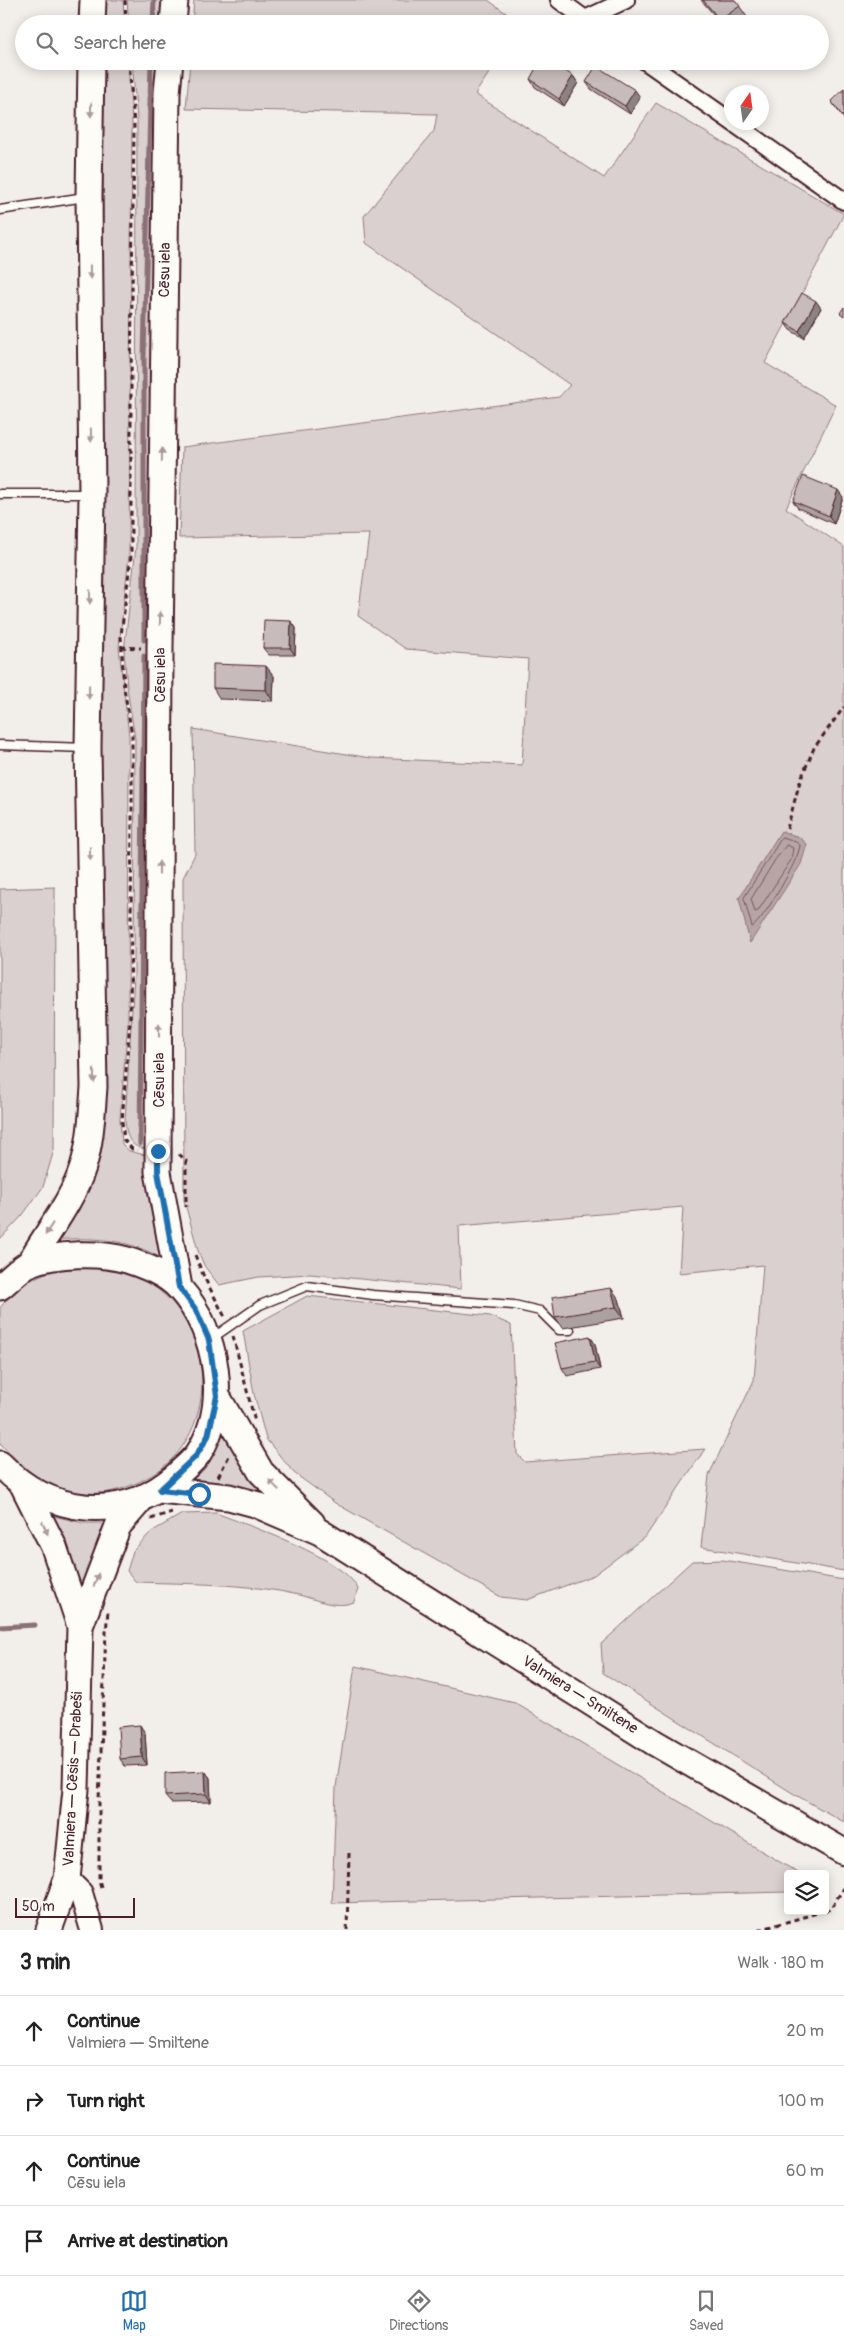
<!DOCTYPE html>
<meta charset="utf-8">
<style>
:root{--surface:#fff;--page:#f2f2f2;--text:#222;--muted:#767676;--line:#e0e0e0;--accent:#1f6fb2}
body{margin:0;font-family:Pangolin,sans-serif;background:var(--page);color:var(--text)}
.controls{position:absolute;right:15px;bottom:15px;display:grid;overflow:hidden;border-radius:5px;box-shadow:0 2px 12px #0003}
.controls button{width:45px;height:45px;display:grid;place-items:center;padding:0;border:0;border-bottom:1px solid var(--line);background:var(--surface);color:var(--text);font:25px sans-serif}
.compass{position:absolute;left:724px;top:85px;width:45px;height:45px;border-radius:50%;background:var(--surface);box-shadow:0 2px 12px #0003;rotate:13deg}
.scale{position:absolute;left:15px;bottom:12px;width:120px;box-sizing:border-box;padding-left:5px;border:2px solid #4a1f2b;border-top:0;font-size:14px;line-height:18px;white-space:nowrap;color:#4a1f2b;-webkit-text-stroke:4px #fdfcf7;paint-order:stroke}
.stop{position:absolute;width:15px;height:15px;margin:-11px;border:4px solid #1f6fb2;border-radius:50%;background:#fff}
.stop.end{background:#1f6fb2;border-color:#fff;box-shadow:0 1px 5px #0008}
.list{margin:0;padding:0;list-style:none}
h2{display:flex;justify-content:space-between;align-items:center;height:65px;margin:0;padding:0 20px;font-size:21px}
h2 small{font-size:16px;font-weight:400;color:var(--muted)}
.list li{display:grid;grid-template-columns:32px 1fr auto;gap:15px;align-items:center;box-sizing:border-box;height:70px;padding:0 20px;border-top:1px solid var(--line)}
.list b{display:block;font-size:19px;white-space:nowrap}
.list p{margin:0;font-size:16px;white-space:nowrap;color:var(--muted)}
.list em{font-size:16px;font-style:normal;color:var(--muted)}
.icon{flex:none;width:28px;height:28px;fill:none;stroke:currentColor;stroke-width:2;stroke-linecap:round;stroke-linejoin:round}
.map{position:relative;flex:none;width:844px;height:1930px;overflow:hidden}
.search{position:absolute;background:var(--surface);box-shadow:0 2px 12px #0003;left:15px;right:15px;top:15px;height:55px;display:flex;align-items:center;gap:12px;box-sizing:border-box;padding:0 18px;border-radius:28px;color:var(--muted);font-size:19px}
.sheet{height:345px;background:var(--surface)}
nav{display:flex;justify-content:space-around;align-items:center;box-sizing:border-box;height:70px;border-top:1px solid var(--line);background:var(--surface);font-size:14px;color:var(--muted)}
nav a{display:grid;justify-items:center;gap:2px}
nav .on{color:var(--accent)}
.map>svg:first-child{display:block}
.green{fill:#d9d0cf;stroke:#92787d}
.water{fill:#b7a5a6;stroke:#8b6f75}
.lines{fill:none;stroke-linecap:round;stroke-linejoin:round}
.shore{stroke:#76555c;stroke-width:1}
.stream{stroke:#8b6f75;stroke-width:5}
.service-casing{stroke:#4a1f2b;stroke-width:11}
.minor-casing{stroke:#4a1f2b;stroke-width:20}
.secondary-casing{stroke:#4a1f2b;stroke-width:26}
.primary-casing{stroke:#4a1f2b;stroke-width:29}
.path{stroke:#4a1f2b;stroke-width:3;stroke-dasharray:5 4;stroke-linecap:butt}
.service{stroke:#fdfcf7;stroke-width:8}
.minor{stroke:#fdfcf7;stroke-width:16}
.secondary{stroke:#fdfcf7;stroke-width:22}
.primary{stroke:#fdfcf7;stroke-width:25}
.wall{fill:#aca1a1;stroke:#4a1f2b}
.shaded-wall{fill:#8c8383;stroke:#4a1f2b}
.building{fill:#c8bbbb;stroke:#4a1f2b}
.oneway{fill:#ac999b}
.route{stroke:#1f6fb2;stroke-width:6}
.labels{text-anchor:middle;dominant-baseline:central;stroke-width:4.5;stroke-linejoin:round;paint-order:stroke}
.street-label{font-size:15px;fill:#4a1f2b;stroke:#fdfcf7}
</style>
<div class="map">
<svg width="844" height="1930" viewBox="0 0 844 1930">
<rect width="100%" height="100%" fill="#f2efeb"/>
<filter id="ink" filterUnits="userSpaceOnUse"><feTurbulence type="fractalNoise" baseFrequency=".02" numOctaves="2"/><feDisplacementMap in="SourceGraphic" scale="10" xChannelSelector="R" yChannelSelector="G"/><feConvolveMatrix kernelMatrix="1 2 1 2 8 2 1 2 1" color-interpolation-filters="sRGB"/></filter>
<g filter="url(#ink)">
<!-- green -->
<path class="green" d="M104,0H123L125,24H104Z
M127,0H162L161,24H129Z
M194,0H488L521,24H192Z
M104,61H128L132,122L129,555L119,647L129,736L128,1021L120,1119L122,1144L129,1151L149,1156L162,1259C129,1238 90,1237 53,1240L89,1182L101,579Z
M132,61H159L148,1149C129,1148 127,1137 125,1121L134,977L135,739L127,687L124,651L136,547L137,119Z
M190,61H497L475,94L604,178L656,103L844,214L765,363L836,405L786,508L844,547V1571L701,1547L709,1475L754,1380L763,1265L679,1273L683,1207L459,1226L461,1289L310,1274L259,1277L219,1285L205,1267L199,1254L184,1200L183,878L195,854L193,729L371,758L522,765L528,659L406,649L358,616L369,534L179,538L182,447L559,397L570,385L366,243L364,216L434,131L437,114L186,109Z
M55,887L54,1150L43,1187L22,1216L0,1239V889Z
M73,1265C119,1265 163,1280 186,1322C219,1382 200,1458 134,1484C114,1493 93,1496 71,1491C41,1484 20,1465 0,1443V1308C18,1283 44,1271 73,1265Z
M307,1296L490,1316L511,1325L517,1454L525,1462L705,1449L646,1536L594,1575L527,1600L501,1597L335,1503L294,1473L266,1439L254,1394L243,1331Z
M223,1428L272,1498L195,1485L193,1480L210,1456Z
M216,1513C250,1526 344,1558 358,1589L354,1602C336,1609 318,1600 299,1595C248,1583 189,1584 136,1582L127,1571L133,1551L151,1532L182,1514Z
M46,1514L83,1523H107L85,1597Z
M723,1560L844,1580V1822L794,1794L603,1673L601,1644L692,1561Z
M355,1666L515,1703L800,1874H788V1892L332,1903L336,1787Z"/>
<!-- water -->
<path class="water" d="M781,831L799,837L807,844L801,864L750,943L739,898Z"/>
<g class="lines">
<!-- shore -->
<path class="shore" d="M782,838L796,842L800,845C800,858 763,921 752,927L744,898Z
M787,845L793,848L791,860L758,911L755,912L751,899L775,860Z"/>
<!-- stream -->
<path class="stream" d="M153,24L154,0
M144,640V358L151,61
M140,1144L144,656
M0,1627L35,1625"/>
<!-- service casing -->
<g class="service-casing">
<path id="service" d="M0,210L85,197
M0,494H90
M0,745L86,748
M211,1339L260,1305L307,1286L373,1295L514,1305L540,1311L559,1330H570"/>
</g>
<!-- minor casing -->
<g class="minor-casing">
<path id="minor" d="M559,0L592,24
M585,19L626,0
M645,61L732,122
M732,122L844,201"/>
</g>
<!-- secondary casing -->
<g class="secondary-casing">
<path id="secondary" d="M67,1879L81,1893L92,1930"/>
</g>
<!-- primary casing -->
<g class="primary-casing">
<path id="primary" d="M92,24L93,0
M173,24L175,0
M170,61L167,93L160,649L158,1172L179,1287
M29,1264C47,1232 72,1202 83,1167C91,1141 92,1114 94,1087L88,748L92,494L89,196L91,61
M0,1287C9,1280 20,1268 30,1263C56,1253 100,1252 127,1260C145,1266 167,1274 180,1289C218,1332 230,1405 198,1454C192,1462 183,1469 176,1476C121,1524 49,1515 0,1464
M217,1396L261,1472L312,1523
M23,1485L54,1547L80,1626
M159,1490L229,1497L255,1504L320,1532L655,1743L844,1852
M49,1930L67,1879L70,1850L76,1789L80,1626L118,1526L143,1497"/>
</g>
<!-- path -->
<path class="path" d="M125,0L126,24
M129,61L134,124L131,383V556L121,636L124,688L132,735V819L130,1021L122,1121L124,1140L132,1149L138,1150
M121,647L141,648
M787,829L800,781L814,748L844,707
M179,1154L186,1161V1207
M195,1255L204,1277L225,1317
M233,1336L255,1422
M218,1477L229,1456
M151,1519L172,1512
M101,1887L99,1880V1800L106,1632L108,1611
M825,1911L830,1909L844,1888
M347,1930L349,1853
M759,1930L824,1911"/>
<!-- service -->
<use href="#service" class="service"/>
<!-- minor -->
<use href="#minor" class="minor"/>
<!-- secondary -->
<use href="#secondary" class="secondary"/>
<!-- primary -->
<use href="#primary" class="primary"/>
</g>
<!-- wall -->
<path class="wall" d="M701,0H735L747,17L737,24H722Z
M727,61H742L733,68Z
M573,76L578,83L564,106L535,87L530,79Z
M586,82L640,97L630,114L591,89Z
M844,89V119L831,101Z
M821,308L804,338L790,330L785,323Z
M843,497L834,524L798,508L793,501Z
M291,621L296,628L295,655H269L263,648Z
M274,676L273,701L220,699L213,688Z
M619,1299L624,1318L563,1328L555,1317Z
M590,1336L595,1344L600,1369L567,1376L562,1368Z
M145,1733L147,1765L125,1766L120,1759Z
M205,1771L210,1778L211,1802L171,1803L165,1796Z"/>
<!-- shaded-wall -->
<path class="shaded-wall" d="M573,76L578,83L564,106L559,99Z
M635,90L640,97L630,114L625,106Z
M816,301L821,308L804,338L799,331Z
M838,490L843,497L834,524L829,516Z
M291,621L296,628L295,655L290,648Z
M266,666L274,676L273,701L266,690Z
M611,1288L619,1299L624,1318L616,1307Z
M590,1336L595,1344L600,1369L595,1362Z
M140,1725L145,1733L147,1765L142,1757Z
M205,1771L210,1778L211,1802L206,1794Z"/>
<!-- building -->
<path class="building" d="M703,0H735L740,6L720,20Z
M540,61H551L573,76L559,99L530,79Z
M596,66L635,90L625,106L586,82Z
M844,89V118L831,101Z
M802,293L816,301L799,331L785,323Z
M844,307V316L840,313Z
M803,476L838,490L829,516L793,501Z
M264,620L291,621L290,648H263Z
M213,664L266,666V690L213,688Z
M611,1288L616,1307L555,1317L552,1297Z
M590,1336L595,1362L562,1368L555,1343Z
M140,1725L142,1757L120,1759L118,1727Z
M205,1771L206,1794L165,1796V1773Z"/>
<!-- one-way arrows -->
<defs><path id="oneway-solid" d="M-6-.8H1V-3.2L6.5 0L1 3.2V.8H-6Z" transform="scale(1.25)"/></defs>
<g class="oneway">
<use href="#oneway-solid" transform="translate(91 110) rotate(91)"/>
<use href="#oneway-solid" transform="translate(90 272) rotate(89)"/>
<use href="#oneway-solid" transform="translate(91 435) rotate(89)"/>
<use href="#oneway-solid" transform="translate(162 455) rotate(-89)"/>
<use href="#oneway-solid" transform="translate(90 597) rotate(91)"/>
<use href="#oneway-solid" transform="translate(160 618) rotate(-89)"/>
<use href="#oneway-solid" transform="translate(89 692) rotate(91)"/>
<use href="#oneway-solid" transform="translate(90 854) rotate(89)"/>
<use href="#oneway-solid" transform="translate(159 868) rotate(-90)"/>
<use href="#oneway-solid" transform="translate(159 1030) rotate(-90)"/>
<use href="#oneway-solid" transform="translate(94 1076) rotate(89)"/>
<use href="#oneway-solid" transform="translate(49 1229) rotate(122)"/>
<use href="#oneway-solid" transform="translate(274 1485) rotate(-135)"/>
<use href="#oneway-solid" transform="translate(45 1528) rotate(66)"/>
<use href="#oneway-solid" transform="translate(96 1580) rotate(-70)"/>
</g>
</g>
<g class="lines" filter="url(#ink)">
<!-- route -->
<path class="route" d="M158,1151V1172L179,1287L196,1310L209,1340L217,1396L208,1436L196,1456L160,1490L199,1494"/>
</g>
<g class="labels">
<!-- street labels -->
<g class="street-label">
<text transform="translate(165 270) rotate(-89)">Cēsu iela</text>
<text transform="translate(160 675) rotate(-90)">Cēsu iela</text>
<text transform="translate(159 1080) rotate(-90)">Cēsu iela</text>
<text transform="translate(580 1695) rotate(32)">Valmiera — Smiltene</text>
<text transform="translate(73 1779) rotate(-87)">Valmiera — Cēsis — Drabeši</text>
</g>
</g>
</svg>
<div class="controls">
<button><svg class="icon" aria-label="layers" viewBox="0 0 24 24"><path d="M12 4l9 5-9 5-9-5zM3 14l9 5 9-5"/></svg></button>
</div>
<svg class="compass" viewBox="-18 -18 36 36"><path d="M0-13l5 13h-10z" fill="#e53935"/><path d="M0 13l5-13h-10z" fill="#767676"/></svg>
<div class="scale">50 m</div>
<div class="stop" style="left:199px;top:1494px"></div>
<div class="stop end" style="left:158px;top:1151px"></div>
<div class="search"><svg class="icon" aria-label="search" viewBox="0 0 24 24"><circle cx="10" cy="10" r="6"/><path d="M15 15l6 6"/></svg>Search here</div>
</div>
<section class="sheet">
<h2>3 min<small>Walk · 180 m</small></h2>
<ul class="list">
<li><svg class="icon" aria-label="ahead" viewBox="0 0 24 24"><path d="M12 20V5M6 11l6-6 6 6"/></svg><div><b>Continue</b><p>Valmiera — Smiltene</p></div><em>20 m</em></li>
<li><svg class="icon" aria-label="right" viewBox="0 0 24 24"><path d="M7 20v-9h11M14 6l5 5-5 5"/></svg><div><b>Turn right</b></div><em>100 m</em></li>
<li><svg class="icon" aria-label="ahead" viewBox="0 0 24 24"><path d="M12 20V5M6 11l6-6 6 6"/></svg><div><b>Continue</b><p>Cēsu iela</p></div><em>60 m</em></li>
<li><svg class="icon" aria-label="arrive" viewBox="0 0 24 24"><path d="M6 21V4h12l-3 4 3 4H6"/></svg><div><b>Arrive at destination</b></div></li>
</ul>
</section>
<nav>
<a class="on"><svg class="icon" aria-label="map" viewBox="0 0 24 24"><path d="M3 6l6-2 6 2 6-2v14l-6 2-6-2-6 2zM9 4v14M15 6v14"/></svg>Map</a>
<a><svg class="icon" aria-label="directions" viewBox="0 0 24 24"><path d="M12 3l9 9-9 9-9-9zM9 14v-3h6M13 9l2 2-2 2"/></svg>Directions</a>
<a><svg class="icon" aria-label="saved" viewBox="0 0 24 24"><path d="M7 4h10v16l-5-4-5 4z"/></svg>Saved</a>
</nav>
